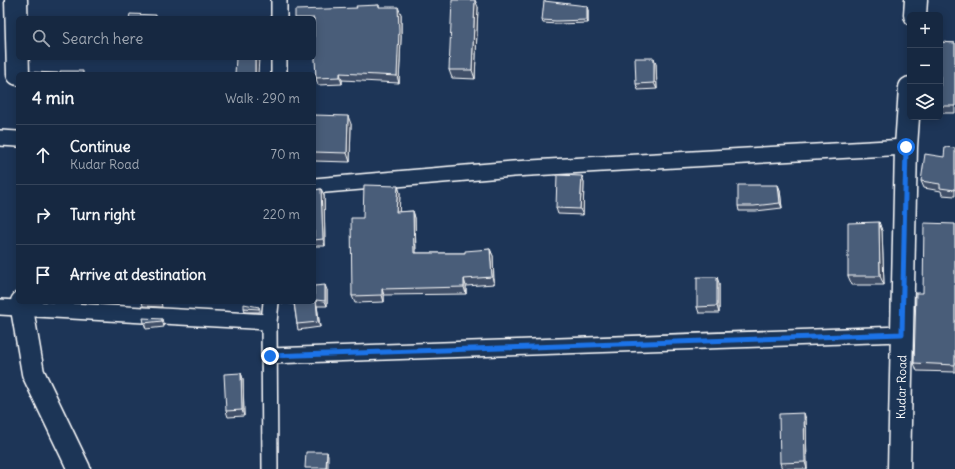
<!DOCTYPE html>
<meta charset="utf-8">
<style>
:root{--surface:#162841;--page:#23344c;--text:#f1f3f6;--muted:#9ea6b1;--line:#35445a}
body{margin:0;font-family:Delius,sans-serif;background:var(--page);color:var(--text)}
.controls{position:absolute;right:12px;top:12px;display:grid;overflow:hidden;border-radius:6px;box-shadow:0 2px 10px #0003}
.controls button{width:36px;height:36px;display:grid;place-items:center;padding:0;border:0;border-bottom:1px solid var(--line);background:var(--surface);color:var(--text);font:20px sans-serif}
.stop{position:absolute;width:12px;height:12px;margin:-9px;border:3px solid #1a73e8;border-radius:50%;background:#fff}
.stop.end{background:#1a73e8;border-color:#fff;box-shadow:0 1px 4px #0008}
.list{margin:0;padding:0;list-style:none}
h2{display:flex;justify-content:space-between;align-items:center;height:52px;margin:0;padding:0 16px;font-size:17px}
h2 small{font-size:13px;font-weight:400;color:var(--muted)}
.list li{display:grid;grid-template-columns:26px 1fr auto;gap:12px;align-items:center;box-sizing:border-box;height:60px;padding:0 16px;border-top:1px solid var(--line)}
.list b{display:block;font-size:15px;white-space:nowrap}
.list p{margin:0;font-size:13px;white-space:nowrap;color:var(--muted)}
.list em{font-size:13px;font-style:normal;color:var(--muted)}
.icon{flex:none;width:22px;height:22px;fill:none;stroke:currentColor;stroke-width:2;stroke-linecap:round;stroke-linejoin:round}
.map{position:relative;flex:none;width:955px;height:469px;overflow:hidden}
.search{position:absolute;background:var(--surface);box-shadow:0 2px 10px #0003;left:16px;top:16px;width:300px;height:44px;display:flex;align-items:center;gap:10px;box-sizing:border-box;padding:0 14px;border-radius:6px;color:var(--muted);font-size:15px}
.panel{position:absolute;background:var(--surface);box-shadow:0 2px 10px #0003;left:16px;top:72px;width:300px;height:232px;border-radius:6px}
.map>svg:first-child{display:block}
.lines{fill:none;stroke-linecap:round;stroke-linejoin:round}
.street-casing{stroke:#fff;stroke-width:18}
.secondary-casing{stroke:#fff;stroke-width:25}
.street{stroke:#1d3557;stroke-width:15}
.secondary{stroke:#1d3557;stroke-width:22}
.wall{fill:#405068;stroke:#fff}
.shaded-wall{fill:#344155;stroke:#fff}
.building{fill:#4a5d79;stroke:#fff}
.route{stroke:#1a73e8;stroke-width:5}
.labels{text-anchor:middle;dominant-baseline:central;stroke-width:4;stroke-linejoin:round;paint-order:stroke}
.street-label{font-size:12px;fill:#fff;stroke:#1d3557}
</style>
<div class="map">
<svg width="955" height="469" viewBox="0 0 955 469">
<rect width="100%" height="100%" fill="#1d3557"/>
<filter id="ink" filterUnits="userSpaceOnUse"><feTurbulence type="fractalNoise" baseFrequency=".025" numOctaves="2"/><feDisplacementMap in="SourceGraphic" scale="8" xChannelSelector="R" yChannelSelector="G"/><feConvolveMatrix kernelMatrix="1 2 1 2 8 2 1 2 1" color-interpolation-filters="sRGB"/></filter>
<g filter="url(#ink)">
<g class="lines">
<!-- street casing -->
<g class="street-casing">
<path id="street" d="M279,18V0
M279,74V58
M0,138L18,139
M314,186L513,169L906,147
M0,307L269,322
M270,356L902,334
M270,469L269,322L271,302"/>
</g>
<!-- secondary casing -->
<g class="secondary-casing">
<g id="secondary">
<path d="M16,0L18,74"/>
<path d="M915,15L916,0"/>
<path d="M22,302V309L33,373L79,469"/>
<path id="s1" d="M899,469L906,147L910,88"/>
</g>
</g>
<!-- street -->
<use href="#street" class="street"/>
<!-- secondary -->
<use href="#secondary" class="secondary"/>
</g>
<!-- wall -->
<path class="wall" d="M379,5V7L401,14V38L399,83L342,80V84L318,85L316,78L315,48H314V18L357,8Z
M478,7L475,79L452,78L449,70Z
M588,10V23L557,24L543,23L542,20Z
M940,42L955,43V113H940Z
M656,64L657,89L638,90L636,84Z
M314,115L351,124L350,162L314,161Z
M955,148V196L942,195L941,191L924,188L921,181L944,157Z
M582,176L584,182L583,215L558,214L556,208Z
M778,185L780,190L782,208L756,211H739L738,206Z
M398,186L400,193L399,212L413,211L415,218L416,253H465L490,249L493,256L494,284L466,286V294L384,295V302L355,303L352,296L363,218Z
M321,189L324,195L325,246H314V190Z
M879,222L882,231L884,285H852L848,276Z
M955,224V372L917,371L914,363L923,293Z
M719,283V313H699L697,307Z
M327,290V306H317L320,327L298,330L297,324L294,304L282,303V302H314Z
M142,302H161L162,307L143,306Z
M259,307L260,310V312H245L244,308Z
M162,319L164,327L146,329L144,323Z
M241,373L243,379L244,416L228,417L226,411Z
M806,419L807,469H782L780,463Z"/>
<!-- shaded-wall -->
<path class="shaded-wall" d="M475,0L478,7L475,79L472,70Z
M587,6L588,10V23L587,20Z
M398,7L401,14V38L399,83L397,76Z
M255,58H259L258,74H255Z
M654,58L656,64L657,89L654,83Z
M340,73L342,80V84L340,77Z
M348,116L351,124L350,162L347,153Z
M582,176L584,182L583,215L580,209Z
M778,185L780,190L782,208L780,203Z
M398,186L400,193L399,219L396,212Z
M321,189L324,195L325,246L323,239Z
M413,211L415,218L416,260L414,253Z
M879,222L882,231L884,285L880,276Z
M490,249L493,256L494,284L492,277Z
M717,277L719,283V313L717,306Z
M464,279L466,286V294L464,287Z
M325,285L327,290V306L325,301Z
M382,289L384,295V302L382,295Z
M316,300L317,306L320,327L318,322Z
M241,373L243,379L244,416L242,410Z
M804,413L806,419L807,469L805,462Z
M327,452L328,455V469H326Z"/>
<!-- building -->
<path class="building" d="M452,0H475L472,70H449Z
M544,1L587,6V20L556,21L542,20Z
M379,5V7H398L399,30L397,76L340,73V77L316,78L314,41V18H295V10L357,8L356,6Z
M130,14L156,15V18H129Z
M940,42L955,43V106H940Z
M236,58H255V74H235Z
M635,58H654V83L636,84Z
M60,71H83V74H29L30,72L60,73Z
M314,115L348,116L347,153L314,152Z
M945,147L955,148V190L940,188V184L921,181L925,154L944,157Z
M557,175L582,176L580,209L556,208Z
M364,185L398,186L396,212L413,211L414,253H465V251L490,249L492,277L464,279V287L382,289V295L352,296L351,218H363Z
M738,185H778L780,203L754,206H738Z
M321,189L323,239L314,240V190Z
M879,222L880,276H848V223Z
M924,223L955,224V365L914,363L916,293H923Z
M697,277H717V306L697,307Z
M325,285V301L316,300L318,322L297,324L294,302H314V286Z
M244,304L259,307V309L244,308Z
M143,318L162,319V321L144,323Z
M241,373L242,410L226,411L224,374Z
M804,413L805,462L780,463L779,414Z
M306,452H327L326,468H305Z"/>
</g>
<g class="lines" filter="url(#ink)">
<!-- route -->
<path class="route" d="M270,356L902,334L906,147"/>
</g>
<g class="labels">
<!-- street labels -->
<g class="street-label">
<text stroke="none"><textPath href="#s1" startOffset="82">Kudar Road</textPath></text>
</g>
</g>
</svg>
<div class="controls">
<button>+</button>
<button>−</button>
<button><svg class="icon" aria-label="layers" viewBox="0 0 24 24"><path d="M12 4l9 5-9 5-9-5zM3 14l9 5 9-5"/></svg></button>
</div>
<div class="stop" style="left:906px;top:147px"></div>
<div class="stop end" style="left:270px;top:356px"></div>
<div class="search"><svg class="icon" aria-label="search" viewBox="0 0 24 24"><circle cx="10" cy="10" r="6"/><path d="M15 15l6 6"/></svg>Search here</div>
<section class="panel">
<h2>4 min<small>Walk · 290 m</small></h2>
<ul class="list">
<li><svg class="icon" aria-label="ahead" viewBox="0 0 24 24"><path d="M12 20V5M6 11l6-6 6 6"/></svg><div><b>Continue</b><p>Kudar Road</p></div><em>70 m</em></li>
<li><svg class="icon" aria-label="right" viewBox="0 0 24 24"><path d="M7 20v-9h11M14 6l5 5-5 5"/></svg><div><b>Turn right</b></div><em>220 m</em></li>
<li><svg class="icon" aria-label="arrive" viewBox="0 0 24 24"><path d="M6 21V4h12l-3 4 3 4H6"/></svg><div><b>Arrive at destination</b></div></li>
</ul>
</section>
</div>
